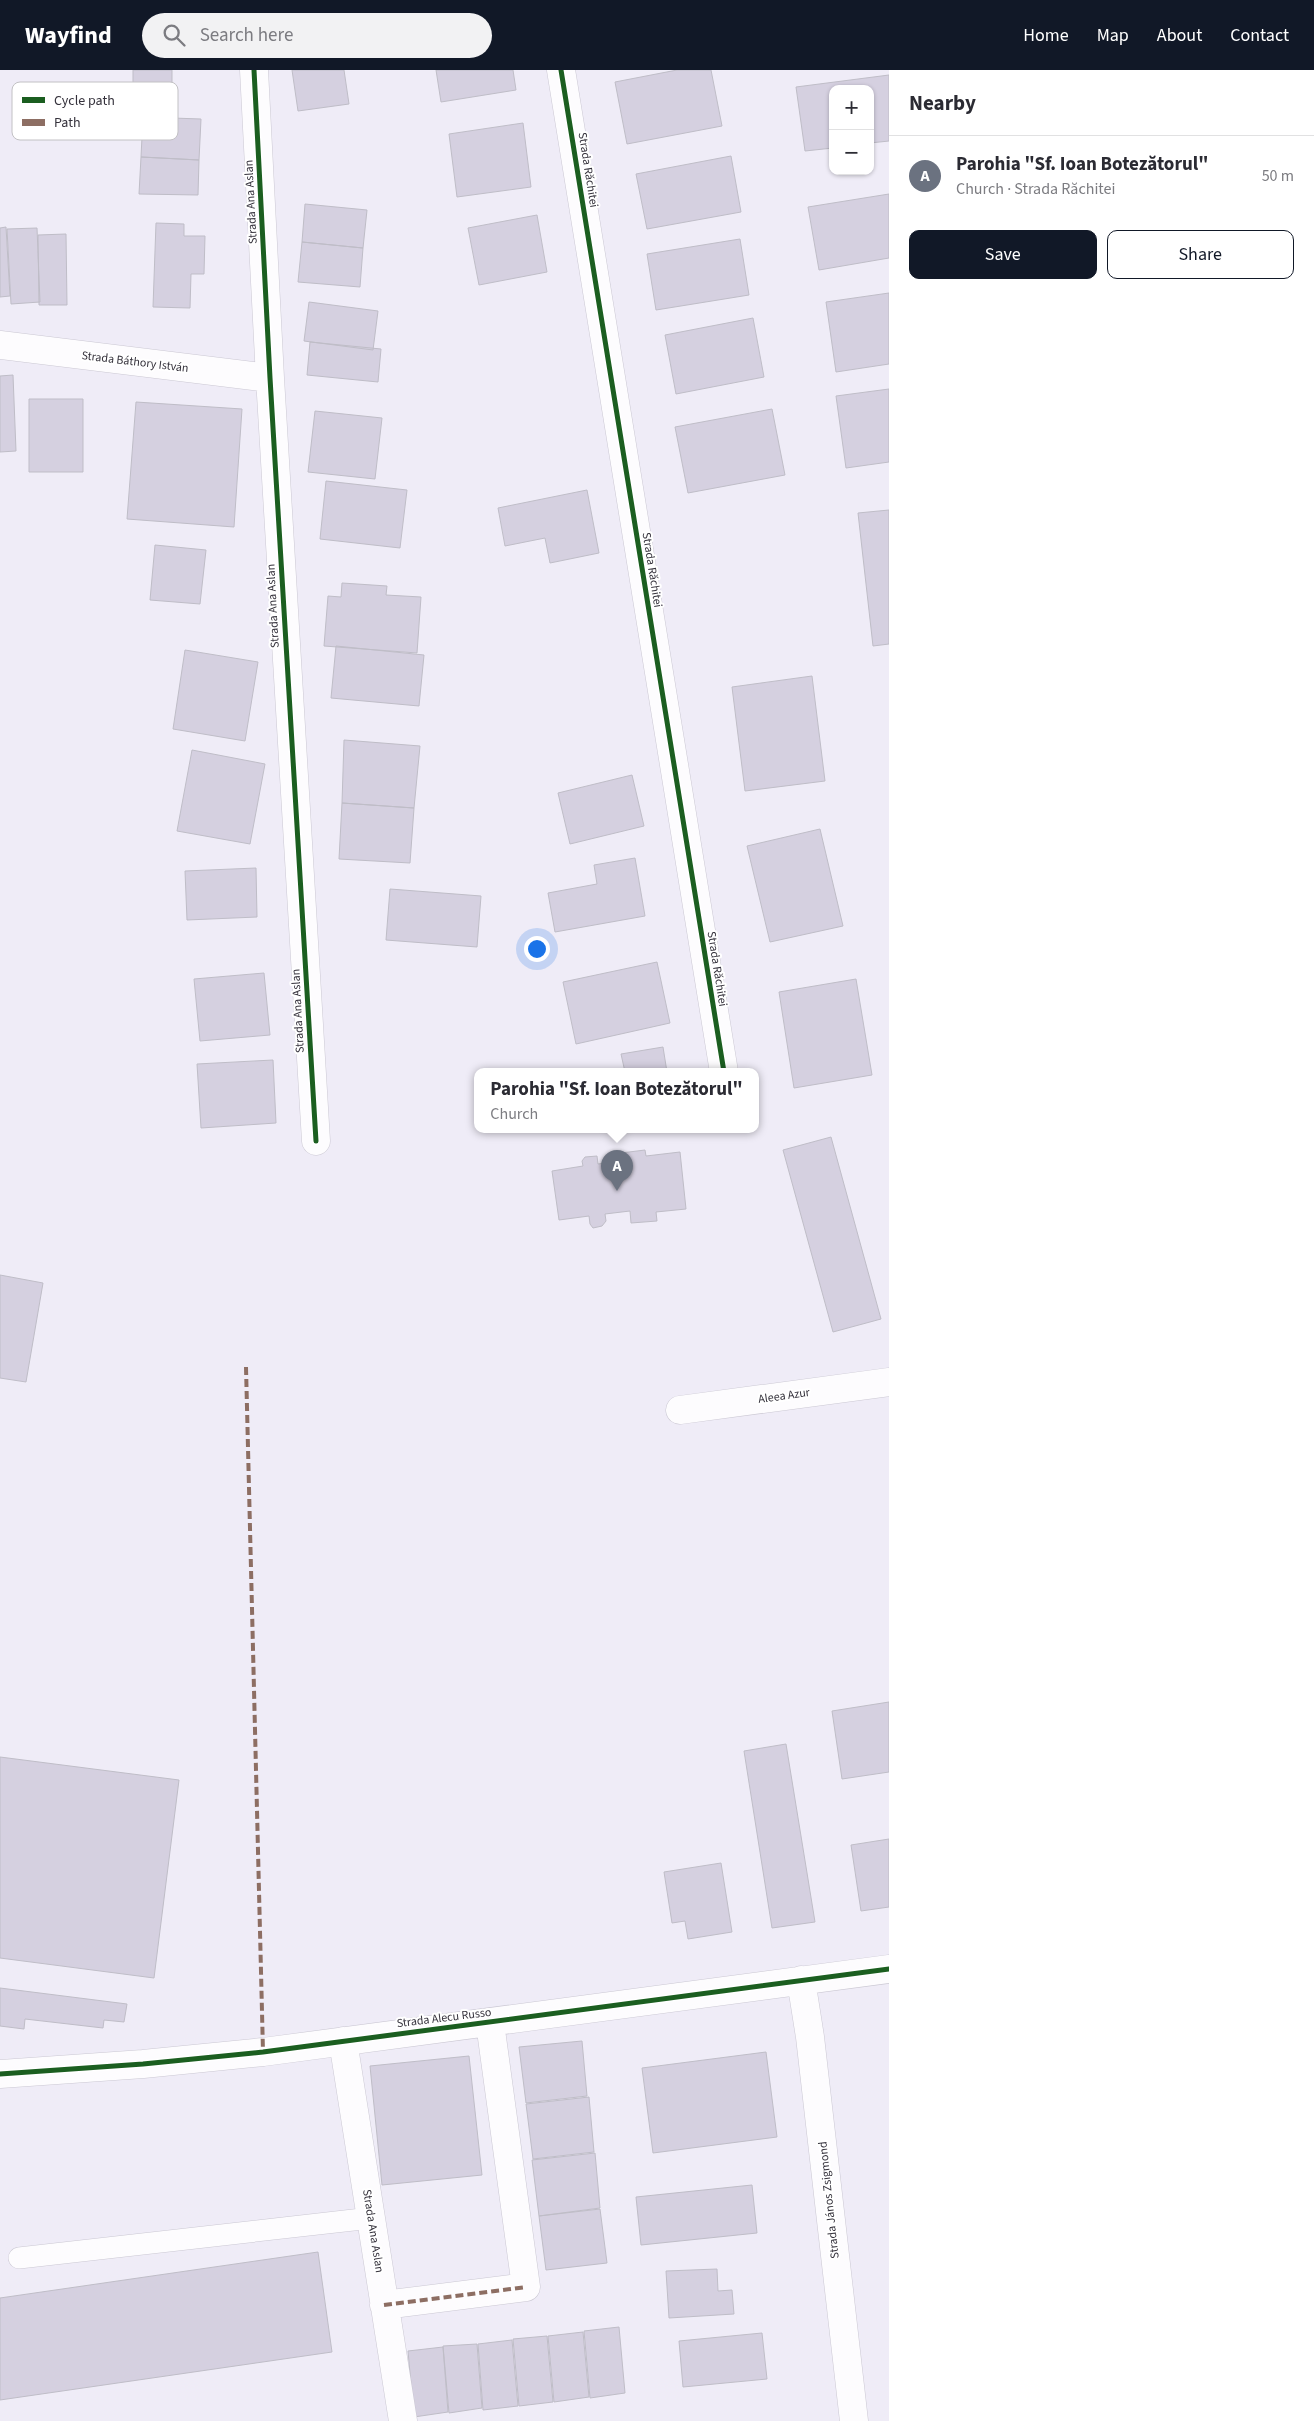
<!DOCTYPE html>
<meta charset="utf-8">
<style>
:root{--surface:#fff;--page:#f2f2f3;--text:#2b2b33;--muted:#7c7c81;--line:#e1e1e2;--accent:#111827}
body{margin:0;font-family:"Source Sans 3",sans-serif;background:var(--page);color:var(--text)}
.controls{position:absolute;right:15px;top:15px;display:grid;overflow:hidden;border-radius:10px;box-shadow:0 1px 4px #0004}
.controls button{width:45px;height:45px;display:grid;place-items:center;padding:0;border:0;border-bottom:1px solid var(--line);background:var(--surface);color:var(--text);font:25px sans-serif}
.you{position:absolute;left:536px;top:878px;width:18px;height:18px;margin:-12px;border:4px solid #fff;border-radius:50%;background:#1a73e8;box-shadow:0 0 0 8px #1a73e833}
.badge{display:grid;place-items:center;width:32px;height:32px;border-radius:50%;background:var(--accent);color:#fff;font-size:16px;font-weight:700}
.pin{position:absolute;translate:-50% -41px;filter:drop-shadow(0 1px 2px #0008)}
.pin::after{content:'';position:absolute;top:26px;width:18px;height:15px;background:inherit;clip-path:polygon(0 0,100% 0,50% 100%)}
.popup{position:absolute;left:474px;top:998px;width:285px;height:65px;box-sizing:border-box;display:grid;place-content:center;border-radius:10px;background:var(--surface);filter:drop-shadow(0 1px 4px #0005);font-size:16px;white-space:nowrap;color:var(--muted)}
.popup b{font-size:19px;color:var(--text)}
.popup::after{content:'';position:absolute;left:50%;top:100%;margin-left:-10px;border:10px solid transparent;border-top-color:var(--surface)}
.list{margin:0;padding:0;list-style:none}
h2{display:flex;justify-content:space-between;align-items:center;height:65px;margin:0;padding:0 20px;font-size:21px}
h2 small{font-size:16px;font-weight:400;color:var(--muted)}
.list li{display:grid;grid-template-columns:32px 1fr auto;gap:15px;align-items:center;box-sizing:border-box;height:80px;padding:0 20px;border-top:1px solid var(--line)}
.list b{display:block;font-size:19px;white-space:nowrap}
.list p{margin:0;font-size:16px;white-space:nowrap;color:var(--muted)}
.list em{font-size:16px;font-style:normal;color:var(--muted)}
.actions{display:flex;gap:10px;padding:15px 20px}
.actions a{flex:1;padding:11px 0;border:1px solid var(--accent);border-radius:10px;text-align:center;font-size:18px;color:var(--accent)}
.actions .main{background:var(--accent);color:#fff}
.icon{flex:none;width:28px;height:28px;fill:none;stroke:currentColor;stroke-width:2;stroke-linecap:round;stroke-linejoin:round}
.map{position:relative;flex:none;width:889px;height:2351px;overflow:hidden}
header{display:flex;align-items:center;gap:30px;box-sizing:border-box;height:70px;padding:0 25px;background:var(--accent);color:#fff}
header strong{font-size:24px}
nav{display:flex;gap:28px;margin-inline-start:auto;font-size:18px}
.search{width:350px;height:45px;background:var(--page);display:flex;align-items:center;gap:12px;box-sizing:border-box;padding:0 18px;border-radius:28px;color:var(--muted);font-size:19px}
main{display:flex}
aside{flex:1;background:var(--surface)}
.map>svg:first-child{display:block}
.building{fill:#d5d0e0;stroke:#bfbdc7}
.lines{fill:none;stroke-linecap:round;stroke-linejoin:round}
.lane-casing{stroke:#cbc8d3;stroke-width:22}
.street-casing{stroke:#cbc8d3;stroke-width:29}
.lane{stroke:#fdfcfe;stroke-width:21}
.street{stroke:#fdfcfe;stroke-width:28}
.quiet{stroke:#8d6e63;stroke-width:4;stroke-dasharray:8 4;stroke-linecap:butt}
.cycleway-casing{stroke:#fff;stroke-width:8}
.cycleway{stroke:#1b5e20;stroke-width:5}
.labels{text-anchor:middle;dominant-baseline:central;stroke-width:4;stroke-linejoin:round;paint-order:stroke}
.street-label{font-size:12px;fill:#34313b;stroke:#fff}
.key{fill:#fff;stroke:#c2c1c4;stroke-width:1}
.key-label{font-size:14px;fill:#34313b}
</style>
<header>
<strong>Wayfind</strong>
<div class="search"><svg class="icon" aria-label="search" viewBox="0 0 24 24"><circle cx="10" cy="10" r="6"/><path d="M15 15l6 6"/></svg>Search here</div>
<nav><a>Home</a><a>Map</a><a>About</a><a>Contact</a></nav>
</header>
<main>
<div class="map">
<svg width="889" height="2351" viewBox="0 0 889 2351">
<rect width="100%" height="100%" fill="#efecf7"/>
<!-- building -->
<path class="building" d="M133,0H172V24H133Z
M292,0H344L349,34L298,41Z
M436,0H513L516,20L441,32Z
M677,0H711L722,56L627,74L615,12Z
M889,5V71L870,73V19H833V78L805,81L796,17Z
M143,47L201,49L199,90L141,87Z
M523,53L531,117L457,127L449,64Z
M731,86L741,142L647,159L636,104Z
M141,87L199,90L198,125L139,124Z
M889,124V188L819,200L808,137Z
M305,134L367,140L363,178L302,172Z
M537,145L547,202L479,215L468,158Z
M156,153L184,154V166H205L204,204H191L190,238L153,237Z
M6,157L10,226L0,227V158Z
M37,158L40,232L11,234L7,159Z
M66,164L67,235H39L38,165Z
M740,169L749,225L656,240L647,184Z
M302,172L363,178L360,217L298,212Z
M889,223V294L836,302L826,232Z
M309,232L378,241L373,280L304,271Z
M753,248L764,307L676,324L665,265Z
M310,272L381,279L378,312L307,305Z
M13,305L16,381L0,382V306Z
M889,319V392L846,398L836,326Z
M29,329H83V402H29Z
M136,332L242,339L234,457L127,449Z
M772,339L785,405L688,423L675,357Z
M315,341L382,348L375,409L308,402Z
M326,411L407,420L400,478L320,469Z
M587,420L599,483L550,493L545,468L505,476L498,438Z
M889,440V574L873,576L858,443Z
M155,475L206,480L200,534L150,530Z
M342,513L387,516L386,525L421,527L417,583L324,576L328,526L341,527Z
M336,576L424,585L419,636L331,628Z
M185,580L258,592L245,671L173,659Z
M812,606L825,711L745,721L732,617Z
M344,670L420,676L414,738L342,733Z
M192,680L265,694L250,774L177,761Z
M632,705L644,756L570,774L558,723Z
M342,733L414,738L410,793L339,789Z
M820,759L843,856L770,872L747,776Z
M635,788L645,846L555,862L548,823L597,814L594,795Z
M256,798L257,847L187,850L185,801Z
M390,819L481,826L477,877L386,870Z
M657,892L670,953L576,974L563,912Z
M264,903L270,965L200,971L194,909Z
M856,909L872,1005L794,1018L779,922Z
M663,977L667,1002H625L621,984Z
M273,990L276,1053L201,1058L197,994Z
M831,1067L881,1249L833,1262L783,1080Z
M645,1080L646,1086L680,1082L686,1139L656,1142L657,1151L631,1153L630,1141L605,1144L606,1151L602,1156L593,1158L590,1154L589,1146L559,1150L552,1101L583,1096L582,1091L585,1087L597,1086L598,1094L622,1091L621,1083Z
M0,1205L43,1213L26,1312L0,1308Z
M889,1632V1702L842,1709L832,1641Z
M786,1674L815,1852L772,1858L744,1681Z
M0,1687L179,1710L154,1908L0,1888Z
M889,1769V1837L861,1841L851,1775Z
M721,1793L732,1862L688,1869L685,1851L672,1853L664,1802Z
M0,1918L127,1934L124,1952L104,1950L103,1958L25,1949L24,1959L0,1956Z
M582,1971L587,2026L526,2033L519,1977Z
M766,1982L777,2067L653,2083L642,1998Z
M469,1986L482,2105L382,2115L370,1996Z
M589,2027L594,2082L533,2089L526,2034Z
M595,2083L600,2138L539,2146L532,2090Z
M752,2115L757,2163L641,2175L636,2127Z
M600,2139L607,2193L546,2200L539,2146Z
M318,2182L332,2282L0,2330V2228Z
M717,2199L718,2221L732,2220L734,2244L669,2248L666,2201Z
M619,2257L625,2323L590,2328L584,2261Z
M583,2262L589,2327L554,2332L548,2266Z
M762,2263L767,2309L683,2317L679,2271Z
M547,2266L553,2332L519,2336L513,2269Z
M512,2270L518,2336L483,2340L478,2274Z
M477,2274L482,2338L449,2343L443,2276Z
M443,2277L448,2342L414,2347L408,2281Z"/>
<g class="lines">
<!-- lane casing -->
<g class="lane-casing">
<path id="lane" d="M19,2188L371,2148"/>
</g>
<!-- street casing -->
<g class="street-casing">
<path id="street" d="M254,0L270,308L316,1071
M561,0L724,1002
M0,275L270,308
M680,1340L889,1312
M801,1910L810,1967L854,2351
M343,1971L403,2351
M0,2004L143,1994L263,1982L889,1899
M384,2235L526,2217L490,1953"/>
</g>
<!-- lane -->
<use href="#lane" class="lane"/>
<!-- street -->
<use href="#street" class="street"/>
<!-- quiet -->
<path class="quiet" d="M246,1297L263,1982
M384,2235L526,2217"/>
<!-- cycleway casing -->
<g class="cycleway-casing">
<path id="cycleway" d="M254,0L270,308L316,1071
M561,0L724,1002
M0,2004L143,1994L263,1982L889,1899"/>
</g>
<!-- cycleway -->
<use href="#cycleway" class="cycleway"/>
</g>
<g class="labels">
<!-- street labels -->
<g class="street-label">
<text transform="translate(588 100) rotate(81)">Strada Răchitei</text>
<text transform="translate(251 132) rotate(-93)">Strada Ana Aslan</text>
<text transform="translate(135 292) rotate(7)">Strada Báthory István</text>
<text transform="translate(652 500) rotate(81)">Strada Răchitei</text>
<text transform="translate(273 536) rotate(-93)">Strada Ana Aslan</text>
<text transform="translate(717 899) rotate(81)">Strada Răchitei</text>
<text transform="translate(298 941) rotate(-93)">Strada Ana Aslan</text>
<text transform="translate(784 1326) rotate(-8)">Aleea Azur</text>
<text transform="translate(444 1948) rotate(-7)">Strada Alecu Russo</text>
<text transform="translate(829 2130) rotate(-96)">Strada János Zsigmond</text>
<text transform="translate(373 2161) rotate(81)">Strada Ana Aslan</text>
</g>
</g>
<!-- legend -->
<rect x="12" y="12" width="166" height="58" rx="8" class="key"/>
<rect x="22" y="27" width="23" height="6" fill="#1b5e20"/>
<rect x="22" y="49" width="23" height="7" fill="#8d6e63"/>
<g class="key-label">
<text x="54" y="35">Cycle path</text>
<text x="54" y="57">Path</text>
</g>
</svg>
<div class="controls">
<button>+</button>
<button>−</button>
</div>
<div class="you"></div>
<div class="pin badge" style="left:617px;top:1121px;background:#6b7280">A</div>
<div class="popup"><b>Parohia &quot;Sf. Ioan Botezătorul&quot;</b>Church</div>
</div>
<aside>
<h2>Nearby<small></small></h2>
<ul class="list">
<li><span class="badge" style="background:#6b7280">A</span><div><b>Parohia &quot;Sf. Ioan Botezătorul&quot;</b><p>Church · Strada Răchitei</p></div><em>50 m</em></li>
</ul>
<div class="actions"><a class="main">Save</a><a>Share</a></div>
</aside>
</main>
